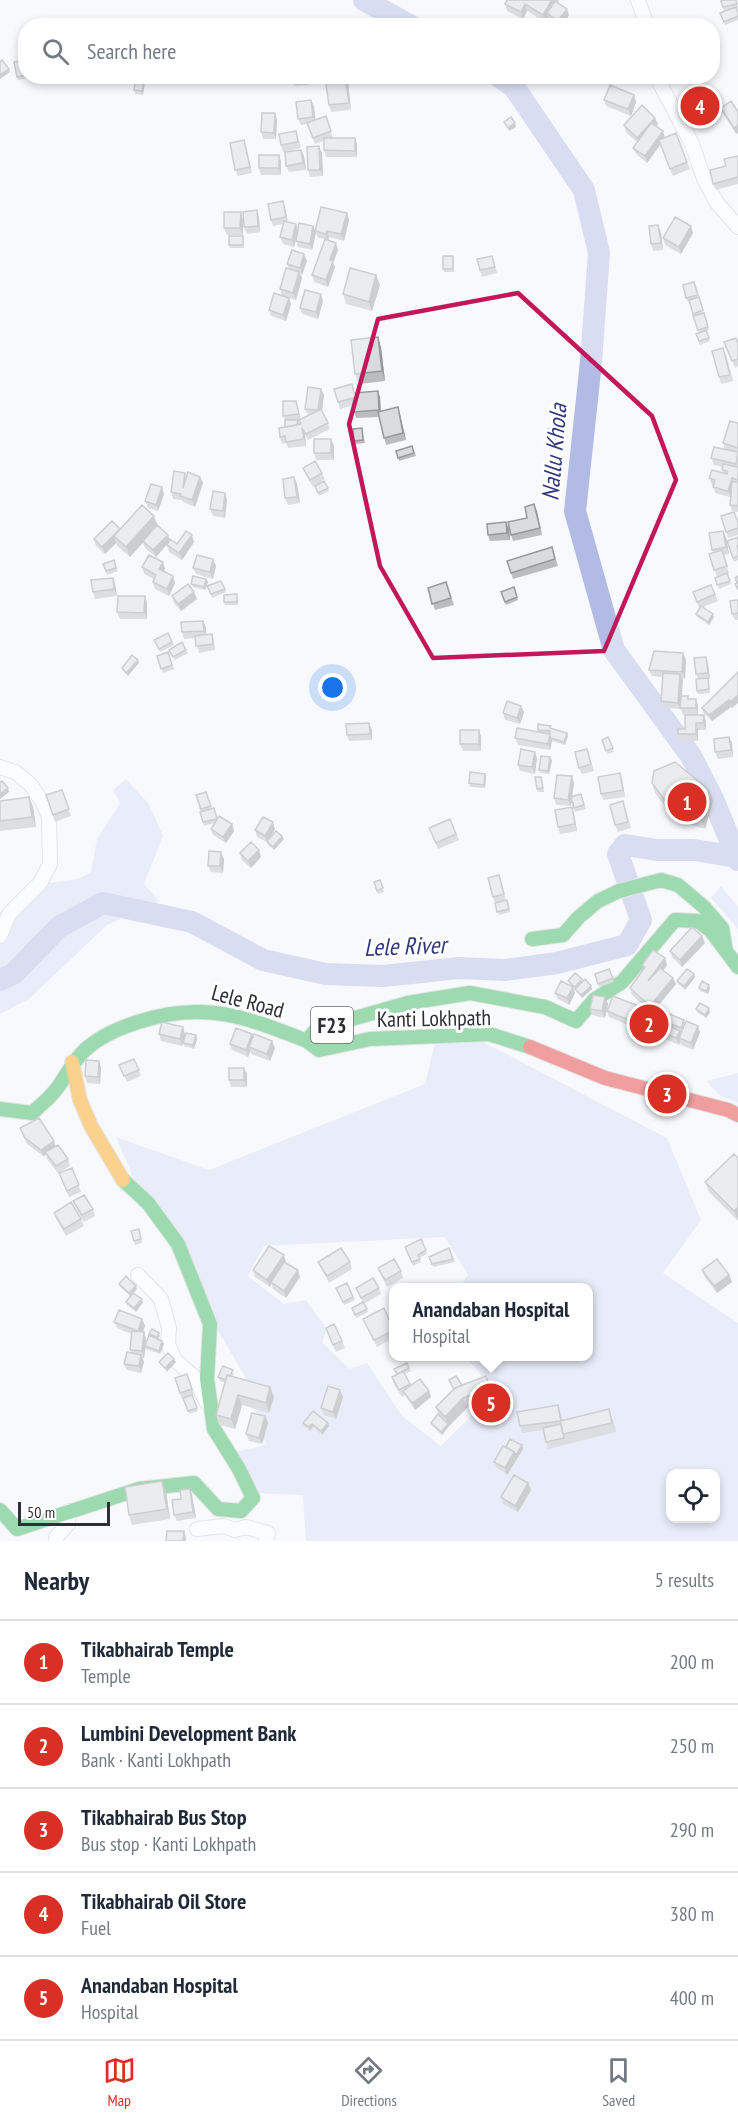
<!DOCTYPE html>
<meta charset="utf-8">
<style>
:root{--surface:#fff;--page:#f6f6f7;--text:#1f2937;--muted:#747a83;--line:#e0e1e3;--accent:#d93025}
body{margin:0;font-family:"PT Sans Narrow",sans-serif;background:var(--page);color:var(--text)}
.controls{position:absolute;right:18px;bottom:18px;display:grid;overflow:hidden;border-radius:12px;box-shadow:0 3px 9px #0003}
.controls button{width:54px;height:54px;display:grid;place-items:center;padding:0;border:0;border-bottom:2px solid var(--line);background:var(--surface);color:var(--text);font:30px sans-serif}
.scale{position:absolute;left:18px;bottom:15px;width:92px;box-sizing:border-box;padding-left:6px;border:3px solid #2f3036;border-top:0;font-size:16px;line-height:21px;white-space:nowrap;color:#2f3036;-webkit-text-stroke:4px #fff;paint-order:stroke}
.you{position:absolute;left:333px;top:688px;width:21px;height:21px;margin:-15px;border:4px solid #fff;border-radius:50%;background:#1a73e8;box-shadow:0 0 0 9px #1a73e833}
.badge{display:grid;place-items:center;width:39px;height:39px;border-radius:50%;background:var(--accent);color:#fff;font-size:20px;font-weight:700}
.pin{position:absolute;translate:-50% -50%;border:3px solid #fff;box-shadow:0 2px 6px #0006}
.popup{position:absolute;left:389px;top:1283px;width:204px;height:78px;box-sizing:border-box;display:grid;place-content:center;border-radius:12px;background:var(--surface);filter:drop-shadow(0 2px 4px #0005);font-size:20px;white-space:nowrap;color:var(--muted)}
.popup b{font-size:22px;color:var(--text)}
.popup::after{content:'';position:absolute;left:50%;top:100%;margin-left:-12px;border:12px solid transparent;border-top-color:var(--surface)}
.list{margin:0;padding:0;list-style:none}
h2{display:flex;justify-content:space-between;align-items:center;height:78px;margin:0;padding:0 24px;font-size:26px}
h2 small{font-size:20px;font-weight:400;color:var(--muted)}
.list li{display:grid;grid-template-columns:39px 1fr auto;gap:18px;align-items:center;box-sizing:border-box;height:84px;padding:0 24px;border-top:2px solid var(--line)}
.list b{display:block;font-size:22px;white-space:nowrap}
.list p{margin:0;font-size:20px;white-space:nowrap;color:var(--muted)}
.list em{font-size:20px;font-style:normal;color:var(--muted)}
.icon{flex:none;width:33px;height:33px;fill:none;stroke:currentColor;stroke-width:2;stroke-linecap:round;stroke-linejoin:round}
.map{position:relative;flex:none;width:738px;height:1541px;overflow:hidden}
.search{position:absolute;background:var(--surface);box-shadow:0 3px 9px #0003;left:18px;right:18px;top:18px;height:66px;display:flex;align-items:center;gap:15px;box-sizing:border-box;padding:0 21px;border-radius:24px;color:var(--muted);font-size:22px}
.sheet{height:498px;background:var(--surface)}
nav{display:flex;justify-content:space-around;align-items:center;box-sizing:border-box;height:84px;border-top:2px solid var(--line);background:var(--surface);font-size:16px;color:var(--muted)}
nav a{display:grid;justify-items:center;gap:3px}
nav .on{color:var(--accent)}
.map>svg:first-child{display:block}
.green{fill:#d7def8;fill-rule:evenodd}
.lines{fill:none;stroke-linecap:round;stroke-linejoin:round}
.river{stroke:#b2bbe4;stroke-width:22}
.street-casing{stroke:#cacbcf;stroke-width:16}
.fast-casing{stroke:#cacbcf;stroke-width:16}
.slow-casing{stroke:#cacbcf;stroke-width:16}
.jam-casing{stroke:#cacbcf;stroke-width:16}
.street{stroke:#fefeff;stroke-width:14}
.fast{stroke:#30b455;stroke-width:14}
.slow{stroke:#ff9f0a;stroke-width:14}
.jam{stroke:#e5322d;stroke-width:14}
.wall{fill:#bbbcc0}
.shaded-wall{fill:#99999c}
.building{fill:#dadbdf;stroke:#99999c;stroke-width:1.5}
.marked{fill:none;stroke:#c2185b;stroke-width:4.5;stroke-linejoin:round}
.labels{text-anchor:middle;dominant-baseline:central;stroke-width:6;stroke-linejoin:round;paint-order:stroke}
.shield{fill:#fff;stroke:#6d6e72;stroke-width:1.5}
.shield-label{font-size:21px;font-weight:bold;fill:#2f3036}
.street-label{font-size:22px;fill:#2f3036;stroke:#fff}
.water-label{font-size:24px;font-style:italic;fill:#31397d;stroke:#fff}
</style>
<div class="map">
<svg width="738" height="1541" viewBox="0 0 738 1541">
<rect width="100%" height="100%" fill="#f8f9fc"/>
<!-- green -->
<path class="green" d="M126,779L149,804L163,836L144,884L159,901L107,925L29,999L0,1014V913L19,893L23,900L41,884L78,879L91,872L97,839L120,803L113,790Z
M721,886L738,907V929L711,898Z
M483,1042L667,1138L701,1220L663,1273L738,1323V1541H306L303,1495L255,1493L231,1453L266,1445L244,1375L145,1205L116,1137L209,1170L425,1084L435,1043ZM445,1237L468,1275L459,1287L588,1288V1356L466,1357L489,1385L494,1384L498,1399L480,1407L441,1446L402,1416L367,1363L349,1369L322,1342L327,1329L306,1300L284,1304L248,1276L264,1246ZM670,1474H716V1518H670Z
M738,1073V1103L719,1095L706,1081Z"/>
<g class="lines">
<!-- river -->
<path class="river" d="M364,0L411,26
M498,76L514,87L584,190L599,253L591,362L575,511L614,650L691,756L713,799L738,860
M0,980L13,974L59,927L103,903L192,922L263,960L326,974L383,976L459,968L505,970L557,963L627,945L641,920L618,854L625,845L657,850H694L737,857"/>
<!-- street casing -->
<g class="street-casing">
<path id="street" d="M638,0L647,26
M656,76L692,144L704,179L717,203L738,227
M0,767L15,772L30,784L42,801L49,817L50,864L40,883L9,914L0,936
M138,1275L161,1299L169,1328L168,1344L175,1360L193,1376L207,1403
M197,1529L223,1526L235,1530L246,1527L268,1533L266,1541
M56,1541V1537L68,1524L69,1511"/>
</g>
<!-- fast casing -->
<g class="fast-casing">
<path id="fast" d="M532,939L563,935L579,917L598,901L619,891L661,880L678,885L704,907L722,928L726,951
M530,1047L489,1034L370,1039L319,1050L307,1041L314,1032L341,1022L408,1003L470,993L545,1007L576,1021L594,1000L622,982L675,920L698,921L711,931L738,967
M0,1109L32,1113C41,1105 51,1097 58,1087C67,1074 74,1060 85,1050C100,1036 119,1028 138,1022C204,1000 246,1017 307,1041
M0,1510L17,1529L139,1489L194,1483L218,1509L241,1511L253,1498L239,1469L214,1429L207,1379L210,1324L178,1244L148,1203L123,1180"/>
</g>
<!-- slow casing -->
<g class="slow-casing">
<path id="slow" d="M72,1062L80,1100L91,1126L123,1180"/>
</g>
<!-- jam casing -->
<g class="jam-casing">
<path id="jam" d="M530,1047L605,1078L728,1110L738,1115"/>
</g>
<!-- street -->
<use href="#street" class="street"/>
<!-- fast -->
<use href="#fast" class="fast"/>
<!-- slow -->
<use href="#slow" class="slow"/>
<!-- jam -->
<use href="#jam" class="jam"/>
</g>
<!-- wall -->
<path class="wall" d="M720,0H736L738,7V8H736L738,13V20L725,25L720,13L731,9L724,11Z
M557,2L569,15L562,26H557L549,20L548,17L545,22L527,11L523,19L507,11L505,4Z
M25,60L26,63V76H28V78L18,80L17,77Z
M29,76H41L30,79Z
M292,76H309L310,85L294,86Z
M333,76H347L346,77L348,82L351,110L331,112L329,105Z
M144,79L145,82L143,95L135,94L134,90Z
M634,95L636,102L631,116L606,106L604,100Z
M311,100L314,107L315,120L326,116L333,138H355L357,145V157H326L324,150V141L315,144L308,124L301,125L298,119Z
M731,101L736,134L723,114L721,108Z
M275,113L277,120L276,139H263L261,132Z
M658,124L656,126L663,131L665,138L676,133L690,169L673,176L660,145L647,163L636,154L633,148L637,142L626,132L624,125Z
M296,131L301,148L283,152L281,145Z
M246,147L252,173L238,176L235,170Z
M301,150L304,156L306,170L289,172L286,166Z
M322,153L323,176L310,177L308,170Z
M279,155L281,162V175H261L259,168Z
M738,156V184L716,190L713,184L726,166Z
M285,208L288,222L298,230L313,226L315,231L347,213L349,220L344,241L329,237L328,240L338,250L333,263L335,267L328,287L314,282L312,275L325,239L318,238L316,233L312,250L298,247L296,241V237L294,247L283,244L280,237L283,224L273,226L271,220Z
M259,217L260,232L247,234L244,227Z
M243,219V235H227L224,228Z
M691,226L693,233L681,254L665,245L663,238Z
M661,232L663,250L653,251L651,244Z
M244,240V248H230L229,245Z
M492,256L497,273L482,277L480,270Z
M454,260V272H444L443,269Z
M307,261L302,275L300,274L302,278L296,300L289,298L291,304L286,321L271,316L269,310L282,295L280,289L289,269L287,264Z
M376,275L380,285L372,311L346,304L343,294Z
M694,282L709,330L706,331L710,341L700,345L696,334L699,333L689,301H687L683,285Z
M323,301L318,319L302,314L300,308Z
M724,342L738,344V366L735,368Z
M381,347L385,381L359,384L355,374Z
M726,354L733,381L721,384L719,377Z
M354,392L380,397L381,411L398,407L406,440L386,445L379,417L356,418L354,412L353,405L340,409L338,402Z
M324,395L322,410L330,429L308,440L305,434L306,446L288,448L286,443L282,444L280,437L285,427V420L283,416L296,401L301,419L308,415L305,409Z
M738,423V512L732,511L730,505V497L715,493L713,485H712L709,478L723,473L722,470L723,467L714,465L711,458L725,449L723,443Z
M558,426L562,442L552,444L548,429Z
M362,428L365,443L355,444L354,441Z
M331,439L334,446V460H316L314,453Z
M412,446L416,456L399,461L396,451Z
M303,468L322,473L325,479L313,487L306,475Z
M185,473L186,478L203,483L195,507L183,502L182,500L173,499L171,492Z
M294,477L297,484L300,503L288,505L285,498Z
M324,481L329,491L319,496L315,486Z
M162,487L164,494L158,511L148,508L145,501Z
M225,493L227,500L225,518L213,516L210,509Z
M534,504L542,535L513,541L511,535L527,518Z
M721,516L738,522V535L728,538Z
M158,526L168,535L170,540L177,544L194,542L182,560L169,552L167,545V544L156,557L145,548L143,543L130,557L117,546L116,543L105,554L96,546L94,539L120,529Z
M509,529L510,540L490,541L488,535Z
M726,537L729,554L723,555L729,573L727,574L731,584L719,589L715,578L717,577L709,554L713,553L712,550Z
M738,537V560L734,562L733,558Z
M552,547L558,566L513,579L507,561Z
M213,559L216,566L213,579L196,574L193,568Z
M114,560L118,571L107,575L103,564Z
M163,562L165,569L164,572L173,576L175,583L169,596L155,589L153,582L154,579L144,574L142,567Z
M113,578L115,584L117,596L95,599L93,592Z
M206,579L208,582L205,590L193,587L191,584Z
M221,581L226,592L212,598L207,586Z
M446,582L454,605L435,610L428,588Z
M711,585L718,601L703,607L714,617L709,625L697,617L696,614L699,608L693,592Z
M514,587L518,600L506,605L501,592Z
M194,592L197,599L181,611L174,603L172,596Z
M238,598V605H225L224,602Z
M738,600V620H735L732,614Z
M147,603V619H120L117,612Z
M206,627V635L212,634L214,640L215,650L199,653L195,638L184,639L182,632Z
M154,640L172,642L174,645L160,652Z
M169,650H186L188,653L175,660Z
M168,652L174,669L163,673L157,656Z
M683,653L686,660L685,679L682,678V696L698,705V715L706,721V730H698V741H680L678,734L685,729V715H683L681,709L664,708L661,701L663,677L652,676L649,670Z
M708,664L710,679H708L710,693L698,694L697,691L698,679L696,674Z
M738,672L732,708L731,707L712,721L704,714L702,708Z
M521,706L524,712L520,724L505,720L503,713Z
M551,726V728L568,736L565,745L552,741L550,750L518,745L515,738L538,732V730Z
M372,730V740L349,741L347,735Z
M481,736V751H463L460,744Z
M608,737L614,752L608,754L602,740Z
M729,737L732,743L733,757L718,759L715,752Z
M587,749L594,771L582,774L579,768Z
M537,758L535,774L520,771L518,765Z
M552,760L549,774L540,773L539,770Z
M485,774L486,777L485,788L470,787L469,783Z
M542,780L544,792H538L537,789Z
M622,780L625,797L603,800L601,794Z
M574,783L572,796L581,794L586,809L575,812L572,800L571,806L556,805L554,798Z
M652,783L709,790L713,800L705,829L675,820L655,793Z
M62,790L71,816L55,822L46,795Z
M206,792L212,809L217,818L232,824L234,831L226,843L213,835L211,829L214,823L204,826L196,795Z
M29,797L33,807L36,827L0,831V801Z
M623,801L631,828L618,832L615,825Z
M572,807L574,814L577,831L560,834L558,827Z
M450,819L459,840L438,849L429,828Z
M275,829L270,838L284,839L274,850L268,845L267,842L257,837L255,830Z
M240,853L261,857L251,868L242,860Z
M224,859L223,873L211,872L208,866Z
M499,875L506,900L495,903L493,897Z
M380,880L384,892L378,894L374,882Z
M507,900L510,912L499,915L495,903Z
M705,943L682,967L672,957L670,951Z
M665,958L667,965L664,970L676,984L655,1010L658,1011V1013L685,1022L700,1032L693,1050L681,1045L680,1042L679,1045L655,1035L654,1031L651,1036L637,1030L635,1023L643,1005L632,995L630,988L644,969L642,965Z
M609,969L614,982L599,987L595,974Z
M694,974L695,977L685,990L678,984L677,981Z
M568,981L583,982L591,986L592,989L582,998L573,987L575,993L569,1005L558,999L555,993L572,986L570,984Z
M699,988H710L708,994L700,991Z
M605,997L608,1004L605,1018L592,1015L590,1009Z
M636,1005L638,1012L632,1027L609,1017L607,1011Z
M696,1009L710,1012L706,1018L697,1012Z
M159,1034H185L182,1046L161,1041Z
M253,1037L272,1041L275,1048L270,1061L251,1054V1051L248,1057L232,1050L230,1044Z
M197,1039L194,1049L184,1046L183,1043Z
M134,1059L141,1076L127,1082L119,1065Z
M99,1061L101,1068L100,1084L87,1083L85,1076Z
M247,1074V1087H231L229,1080Z
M20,1128L56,1147L68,1159L70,1166L58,1173L47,1159L46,1155L43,1156L27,1144Z
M724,1164L738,1221L709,1192L705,1182Z
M72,1168L81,1192L69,1197L59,1173Z
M73,1201L93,1209L95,1216L84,1222L76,1208Z
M54,1213L81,1219L84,1226L66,1236L56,1219Z
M139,1229L142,1243L135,1245L131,1231Z
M421,1239L427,1254L419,1258L421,1262L413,1266L406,1250Z
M449,1248L455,1262L433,1267L429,1257Z
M286,1262L300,1277L286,1298L273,1289L271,1284L270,1287L255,1277L253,1270Z
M318,1262H350L352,1269L329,1283L321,1268Z
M378,1268L401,1271L403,1278L387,1287L381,1275Z
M702,1270L729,1275L732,1282L717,1293L704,1276Z
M347,1283L355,1300L344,1305L336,1288Z
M119,1284L137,1289L134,1293L143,1302L136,1312L127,1305L126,1302L130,1296L120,1287Z
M356,1288H379L381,1294L364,1304L368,1312L356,1318L352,1308L363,1302Z
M142,1319L145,1326L143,1332H144L146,1339V1343L150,1336L149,1334L159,1333L160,1336L159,1339L164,1344L160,1354L146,1349V1347L144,1358H142L144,1362L141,1373L127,1370L124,1364L131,1353L130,1350L131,1334L117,1328L114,1322Z
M363,1319L393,1328V1338L377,1347Z
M326,1328L342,1341L345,1348L336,1352Z
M407,1363L411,1371L405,1374L411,1386L429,1391L431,1397L415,1410L405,1395L402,1397L394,1384L392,1377L396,1374L394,1369Z
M234,1373L233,1376L274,1397L269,1413L242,1405L235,1429L219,1425L216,1415L225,1383L220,1381L218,1377Z
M187,1374L195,1395L192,1396L198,1411L189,1414L183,1399H182L175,1378Z
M486,1376L494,1398L467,1408L449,1426L442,1435L432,1426L431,1423L438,1414L436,1407L454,1389L449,1380L462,1385Z
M343,1397L336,1419L324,1415L321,1408Z
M560,1411L562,1420L613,1419L616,1432L548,1449L543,1430L522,1433L520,1426Z
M265,1416L268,1423L262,1444L249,1441L246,1434Z
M303,1423L329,1426L322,1435L313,1427L310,1431L304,1426Z
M522,1445L523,1449L507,1475L497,1468L494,1462L506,1447Z
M528,1483L531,1490L518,1512L503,1504L501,1497Z
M190,1489L192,1495L196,1518L177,1521L174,1515L181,1499Z
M166,1491L170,1519L132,1525L129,1515Z"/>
<!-- shaded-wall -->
<path class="shaded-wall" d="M552,0H559L549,15L547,13L548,17L545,22L543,15Z
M525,4L527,11L523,19L521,12Z
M567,9L569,15L562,26H560L558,21Z
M9,69L10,72L0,79V75Z
M346,76L348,82L351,110L349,103Z
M144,79L145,82L143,95L142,91Z
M634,95L636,102L631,116L628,109Z
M311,100L314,107L316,123L313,117Z
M275,113L277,120L276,139L274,133Z
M708,114L709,117L704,120L703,117Z
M655,118L658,124L640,144L637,138Z
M515,123L516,127L509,131L508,128Z
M738,125V133L736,134L734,128Z
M663,131L665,138L647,163L645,156Z
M355,138L357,145V157L355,151Z
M244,140L246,147L252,173L250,167Z
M319,146L322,153L323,176L320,170Z
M301,150L304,156L306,170L303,163Z
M279,155L281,162V175L279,168Z
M283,201L285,208L288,223L286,217Z
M257,210L259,217L260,232L258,226Z
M241,212L243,219V235L240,228Z
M347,213L349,220L344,241L341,234Z
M296,224L298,230L294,247L292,240Z
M658,225L661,232L663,250L661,243Z
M313,226L316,232L312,250L310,244Z
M691,226L693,233L681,254L679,247Z
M327,231L329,237L328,240L326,234Z
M336,243L338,250L333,263L335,267L328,287L326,280L330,260Z
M304,254L307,261L302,275L300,268Z
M299,272L302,278L296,300L293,293Z
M376,275L380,285L372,311L369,302Z
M321,294L323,301L318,319L316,312Z
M289,298L291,304L286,321L283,315Z
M378,337L381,347L385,381L382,371Z
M321,389L324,395L321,417L318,410Z
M378,391L380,397L381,417L379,410Z
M398,407L400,414L406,440L403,433Z
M302,428L305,434L306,446L304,439Z
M331,439L334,446V460L331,453Z
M200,477L203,483L195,507L192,500Z
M294,477L297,484L300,503L297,497Z
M732,478L734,485L731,497L728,491Z
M162,487L164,494L158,511L156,505Z
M225,493L227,500L225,518L223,511Z
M534,504L537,511L542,535L540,528Z
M154,516L158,526L130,557L126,547Z
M506,522L509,529L510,540L507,533Z
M723,531L726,537L729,554L726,547Z
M168,535L170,541L156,557L153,550Z
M192,535L194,542L182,560L179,553Z
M114,536L116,543L105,554L102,547Z
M213,559L216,566L213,579L210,572Z
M163,562L165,569L161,576L159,569Z
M173,576L175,583L169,596L167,589Z
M113,578L115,584L117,596L114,589Z
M206,579L208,582L205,590L204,587Z
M194,592L197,599L181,611L178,604Z
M145,596L147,603V619L144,613Z
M713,614L714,617L709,625L708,622Z
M203,621L206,627V638L204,631Z
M683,653L686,660L685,679L682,672Z
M706,657L708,664L710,679L708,673Z
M138,660L139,663L128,676L126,673Z
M680,674L683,680L681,709L678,703Z
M738,695V703L732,708L730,702Z
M696,699L698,705V715L696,708Z
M729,700L731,707L712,721L709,715Z
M521,706L524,712L520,724L517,718Z
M704,715L706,721V730L703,723Z
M369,723L372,730V740L370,734Z
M696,723L698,730V741L696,734Z
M479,730L481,736V751L479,744Z
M567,733L568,736L565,745L564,742Z
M550,734L552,741L550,750L548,744Z
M729,737L732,743L733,757L731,750Z
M535,752L537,758L535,774L532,767Z
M550,757L552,760L549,774L548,771Z
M620,773L622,780L625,797L623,790Z
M485,774L486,777L485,788L484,785Z
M572,776L574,783L571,806L568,800Z
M8,788L9,792L0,799V794Z
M709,790L713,800L705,829L701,819Z
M29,797L33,807L36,827L32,817Z
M572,807L574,814L577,831L575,824Z
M273,822L275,829L267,843L265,836Z
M232,824L234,831L226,843L223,837Z
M282,836L284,839L274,850L273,847Z
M259,850L261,857L251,868L248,861Z
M221,852L224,859L223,873L220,866Z
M702,936L705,943L682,967L680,960Z
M665,958L667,965L650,988L648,981Z
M694,974L695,977L685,990L684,986Z
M673,978L676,984L653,1012L650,1006Z
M709,985L710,988L708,994L706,991Z
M591,986L592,989L582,998L581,995Z
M573,987L575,993L569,1005L567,998Z
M605,997L608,1004L605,1018L602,1011Z
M636,1005L638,1012L632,1027L629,1020Z
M709,1008L710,1012L706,1018L705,1015Z
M658,1011L660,1017L656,1018L658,1022L653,1028L654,1031L651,1036L649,1029Z
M698,1026L700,1032L693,1050L691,1043Z
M183,1027L185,1034L182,1046L180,1039Z
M680,1031L682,1037L679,1038L680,1042L679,1045L676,1038Z
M252,1034L255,1041L249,1047L250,1051L248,1057L246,1050Z
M196,1035L197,1039L194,1049L193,1045Z
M272,1041L275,1048L270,1061L267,1054Z
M99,1061L101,1068L100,1084L98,1077Z
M244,1068L247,1074V1087L244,1080Z
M54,1141L56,1148L45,1152L46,1155L43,1156L41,1150Z
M738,1207V1221L734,1211Z
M284,1255L286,1262L272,1283L271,1282V1284L270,1287L267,1280Z
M298,1270L300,1277L286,1298L284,1291Z
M729,1275L732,1282L717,1293L714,1286Z
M136,1286L137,1289L130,1296L129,1293Z
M142,1299L143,1302L136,1312L134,1308Z
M142,1319L145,1326L141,1337L138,1331Z
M144,1332L146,1339L144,1358L142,1351Z
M162,1341L164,1344L160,1354L159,1351Z
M141,1355L144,1362L141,1373L139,1366Z
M174,1359L176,1362L167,1372L165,1368Z
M270,1387L274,1397L269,1413L266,1403Z
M340,1390L343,1397L336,1419L333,1412Z
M429,1391L431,1397L415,1410L412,1403Z
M238,1395L242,1405L235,1429L231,1419Z
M463,1398L467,1408L449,1426L442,1435L441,1432L448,1424L445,1417Z
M265,1416L268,1423L262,1444L259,1438Z
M328,1423L329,1426L322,1435L321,1431Z
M312,1424L313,1427L310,1431L309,1427Z
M522,1445L523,1449L507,1475L505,1468L514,1452Z
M162,1481L166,1491L170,1519L167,1509Z
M528,1483L531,1490L518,1512L515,1506Z
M190,1489L192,1495L196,1518L193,1512Z
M184,1531L186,1538V1541H183Z"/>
<!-- building -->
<path class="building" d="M507,0H552L543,15L525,4L521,12L505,4Z
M725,0H736L737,4L723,7L721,1Z
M555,1L567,9L558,21L547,13Z
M736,7L738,13V16L724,22L720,13Z
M2,60L9,69L0,75V62Z
M25,60L26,75L17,77L14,62Z
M292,76H307V79L292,80Z
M333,76H345L349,103L329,105L325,78Z
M136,78L144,79L142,91L134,90Z
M610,85L634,95L628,109L604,100Z
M699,97L704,105L703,106L708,114L703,117L693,100Z
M311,100L313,117L298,119L296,102Z
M731,101L738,112V125L734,128L721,108Z
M642,105L655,118L637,138L624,125Z
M262,113H275L274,133L261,132Z
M326,116L331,131L313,138L307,123Z
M511,117L515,123L508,128L504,122Z
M651,123L663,131L645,156L633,148Z
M296,131L298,142L281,145L279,134Z
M676,133L687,162L670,169L659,140Z
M324,138H355V151L324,150Z
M244,140L250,167L235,170L230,143Z
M319,146L320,170H308L307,147Z
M301,150L303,163L286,166L285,152Z
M259,155H279V168H259Z
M738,156V177L713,184L710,170L726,166L724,159Z
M283,201L286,217L271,220L268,204Z
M321,207L347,213L341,234L327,231L326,234L315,231Z
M257,210L258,226L244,227L243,212Z
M224,212H241L240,228H224Z
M675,217L691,226L679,247L663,238Z
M284,221L296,224L292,240L280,237Z
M299,223L313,226L310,244L296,241Z
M658,225L661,243L651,244L649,226Z
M229,236H243V245H229Z
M325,239L336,243L330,260L333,261L326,280L312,275Z
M292,250L304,254L300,268L287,264Z
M443,256H453V269H443Z
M492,256L495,267L480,270L477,259Z
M286,268L299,272L293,293L280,289Z
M350,268L376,275L369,302L343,294Z
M694,282L698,295L686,298L683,285Z
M305,290L321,294L316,312L300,308Z
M274,293L289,298L283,315L269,310Z
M699,297L703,310L693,314L689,300Z
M704,313L708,327L698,330L693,316Z
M706,330L709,338L699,341L696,334Z
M378,337L382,371L355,374L351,340Z
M736,338L738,344V359L732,361L724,342Z
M723,348L730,375L719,377L712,351Z
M352,384L354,393L378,391L379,410L354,412L353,398L338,402L334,389Z
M308,387L321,389L318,410L305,409Z
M283,401H296L299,414L283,416Z
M398,407L403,433L384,438L378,412Z
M321,409L328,423L306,434L302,428L304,439L286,442L285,436L280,437L279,428L301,424L299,420Z
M285,420H298L297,425L285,427Z
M730,421L738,423V448L723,443Z
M558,426L561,439L551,441L548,429Z
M362,428L363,440L354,441L353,429Z
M314,439H331V453H314Z
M412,446L414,453L398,458L396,451Z
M714,447L738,452L736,464L711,458Z
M315,461L322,473L310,480L303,468Z
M723,464L738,467V480L732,478L728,491L713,487L715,480L709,478L712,470L727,474V471L722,470Z
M174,471L185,473L183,488L188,472L200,477L192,500L180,496L181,494L171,492Z
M294,477L297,497L285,498L283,479Z
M324,481L328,488L318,493L315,486Z
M732,482H738V506L730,505Z
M151,484L162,487L156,505L145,501Z
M213,491L225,493L223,511L210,509Z
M534,504L540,528L511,535L508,522L527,518L525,507Z
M142,505L154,516L126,547L114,536Z
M734,512L738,522V528L726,532L721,516Z
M112,521L120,529L102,547L94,539Z
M506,522L507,533L488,535L487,524Z
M157,525L168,535L153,550L143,541Z
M186,531L192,535L179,553L167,545L170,539L177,544Z
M723,531L726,547L712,550L709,533Z
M738,537V546H737L738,549V556L733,558L727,541Z
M552,547L555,559L511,573L507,561Z
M722,550L727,566L714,570L709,554Z
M149,555L163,562L159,569L173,576L167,589L153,582L156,575L142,567Z
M197,555L213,559L210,572L193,568Z
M114,560L116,568L106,571L103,564Z
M727,573L730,581L717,585L715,578Z
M193,576L206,579L204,587L191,584Z
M738,576V590L735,584L737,583L735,578Z
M113,578L114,589L93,592L91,580Z
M221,581L225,589L211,594L207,586Z
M446,582L451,598L432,604L428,588Z
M188,584L194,592L178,604L172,596Z
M711,585L715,594L697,602L693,592Z
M514,587L517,597L505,602L501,592Z
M237,594V602H224V595Z
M118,596H145L144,613L117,612Z
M738,600V613L732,614L730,601Z
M701,606L713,614L708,622L696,614Z
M203,621L204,631L182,632L181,622Z
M168,633L172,642L159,649L154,640Z
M212,634L213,644L196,646L195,636Z
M182,642L186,650L173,657L169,650Z
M654,651L683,653L682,672L649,670Z
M168,652L172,665L161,669L157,656Z
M132,655L138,660L126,673L122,668Z
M706,657L708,673L696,674L694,658Z
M738,672V695L730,702L729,700L709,715L702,708Z
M663,673L680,674L678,703L661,701Z
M708,678L709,689L697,691L696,679Z
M681,696H688V699H696V708H680Z
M507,701L521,706L517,718L503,713Z
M685,715H704L703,723H696V734H678V729H685Z
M369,723L370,734L347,735L346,724Z
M538,724L551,726L550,728L567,733L564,742L551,738L549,734L550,731L538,730Z
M517,728L550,734L548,744L515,738Z
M460,730H479V744H460Z
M608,737L613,748L606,751L602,740Z
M729,737L731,750L715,752L714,739Z
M521,749L535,752L532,767L518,765Z
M587,749L591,764L579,768L575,752Z
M541,756L550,757L548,771L539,770Z
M675,762L709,790L701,819L672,810L652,783L654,771Z
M470,772L485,774L484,785L469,783Z
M620,773L623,790L601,794L598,777Z
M557,775L572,776L568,800L554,798Z
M535,777H541L543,788L537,789Z
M2,781L8,788L0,794V782Z
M62,790L69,809L53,815L46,795Z
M206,792L211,806L201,809L196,795Z
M581,794L584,805L574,808L571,797Z
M29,797L32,817L0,821V801Z
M623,801L628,822L615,825L610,805Z
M572,807L575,824L558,827L555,810Z
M214,808L217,819L203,822L200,812Z
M219,816L232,824L223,837L211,829Z
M263,817L273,822L265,836L255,830Z
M450,819L456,834L436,843L429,828Z
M276,831L282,836L273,847L267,841Z
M251,842L259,850L248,861L240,853Z
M209,851L221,852L220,866H208Z
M499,875L504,894L493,897L488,878Z
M380,880L383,888L377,891L374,882Z
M507,900L509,909L497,912L495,903Z
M692,927L702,936L680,960L670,951Z
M653,950L665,958L648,981L660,968L673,978L650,1006L630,988L645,967L642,965Z
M609,969L613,978L598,984L595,974Z
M687,969L694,974L684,986L677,981Z
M575,973L582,979L575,987L568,981Z
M585,979L591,986L581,995L575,989Z
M561,981L573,987L567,998L555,993Z
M702,981L709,985L706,991L699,988Z
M593,995L605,997L602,1011L590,1009Z
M613,996L636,1005L629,1020L607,1011Z
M700,1003L709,1008L705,1015L696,1009Z
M643,1005L658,1011L649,1029L635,1023Z
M660,1010L684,1020L681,1028L656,1018Z
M656,1020L680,1031L676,1038L653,1028Z
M686,1021L698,1026L691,1043L679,1038Z
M162,1022L183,1027L180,1039L159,1034Z
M236,1028L252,1034L246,1050L230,1044Z
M186,1033L196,1035L193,1045L183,1043Z
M254,1034L272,1041L267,1054L249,1047Z
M134,1059L139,1070L124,1076L119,1065Z
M86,1060L99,1061L98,1077L85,1076Z
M229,1068H244V1080H229Z
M39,1118L54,1141L41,1150L25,1138L20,1128Z
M58,1145L68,1159L56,1166L45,1152Z
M734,1154L738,1158V1207L734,1211L705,1182Z
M72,1168L79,1185L67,1191L59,1173Z
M84,1195L93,1209L82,1215L73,1201Z
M71,1202L81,1219L64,1229L54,1213Z
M139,1229L141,1239L134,1241L131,1231Z
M421,1239L426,1250L418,1255L420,1259L412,1262L405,1247Z
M269,1246L284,1255L267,1280L253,1270Z
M341,1248L350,1262L327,1276L318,1262Z
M449,1248L453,1259L432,1264L429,1257Z
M394,1259L401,1271L385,1280L378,1268Z
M717,1259L729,1275L714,1286L702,1270Z
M284,1262L298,1270L284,1291L271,1282Z
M126,1276L136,1286L129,1293L119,1284Z
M373,1278L379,1288L361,1298L356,1288Z
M347,1283L353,1297L343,1302L336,1288Z
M133,1293L142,1299L134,1308L126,1302Z
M363,1302L367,1309L355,1315L352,1308Z
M384,1308L393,1328V1331L374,1340L363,1319Z
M119,1310L142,1319L138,1331L114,1322Z
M334,1324L342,1341L333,1345L326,1328Z
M152,1329L159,1333L157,1337L149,1334Z
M132,1331L144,1332L142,1351L130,1350Z
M149,1335L162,1341L159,1351L145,1346Z
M127,1352L141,1355L139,1366L124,1364Z
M168,1353L174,1359L165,1368L159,1362Z
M407,1363L409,1368L397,1374L394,1369Z
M223,1366L233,1370L230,1376L227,1375L226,1380L218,1377Z
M403,1371L410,1384L399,1390L392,1377Z
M187,1374L192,1389L180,1393L175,1378Z
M227,1375L270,1387L266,1403L238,1395L231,1419L216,1415Z
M456,1376L462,1385L454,1389L449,1380Z
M486,1376L490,1388L463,1398L445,1417L436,1407L455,1388Z
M420,1379L429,1391L412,1403L403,1391Z
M328,1386L340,1390L333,1412L321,1408Z
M192,1395L197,1408L188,1411L183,1398Z
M558,1405L561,1421L520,1426L517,1412Z
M609,1409L612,1423L563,1434L560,1421Z
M313,1411L328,1423L321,1431L312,1424L309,1427L303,1423Z
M252,1413L265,1416L259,1438L246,1434Z
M438,1414L448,1424L441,1432L431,1423Z
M561,1424L564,1438L546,1442L543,1428Z
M510,1439L522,1445L516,1455L514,1452L506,1447Z
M503,1446L514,1452L505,1468L494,1462Z
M514,1475L528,1483L515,1506L501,1497Z
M162,1481L167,1509L129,1515L125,1487Z
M190,1489L193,1512L174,1515L172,1500L181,1499L180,1490Z
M167,1531H184L183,1541H166Z"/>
<!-- marked area -->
<path d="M0 0H738V1541H0ZM518,293L652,416L676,480L604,651L433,658L380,566L349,424L378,319Z" fill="#f8f9fc" fill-opacity=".55" fill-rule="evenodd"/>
<path class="marked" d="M518,293L652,416L676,480L604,651L433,658L380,566L349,424L378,319Z"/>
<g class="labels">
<!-- shield labels -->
<rect class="shield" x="311" y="1007" width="42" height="36" rx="4.5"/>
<g class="shield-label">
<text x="332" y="1025">F23</text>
</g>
<!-- street labels -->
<g class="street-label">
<text transform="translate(248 1001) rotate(15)">Lele Road</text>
<text transform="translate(434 1018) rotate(-1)">Kanti Lokhpath</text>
</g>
<!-- water labels -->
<g class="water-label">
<text transform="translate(554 452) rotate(-85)">Nallu Khola</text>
<text transform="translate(405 946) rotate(-2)">Lele River</text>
</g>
</g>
</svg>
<div class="controls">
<button><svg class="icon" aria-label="locate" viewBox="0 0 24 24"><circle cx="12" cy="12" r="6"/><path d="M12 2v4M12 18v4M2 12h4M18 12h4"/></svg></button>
</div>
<div class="scale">50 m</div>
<div class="you"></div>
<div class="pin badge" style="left:687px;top:802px">1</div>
<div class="pin badge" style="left:649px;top:1024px">2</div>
<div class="pin badge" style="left:667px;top:1094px">3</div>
<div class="pin badge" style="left:700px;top:106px">4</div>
<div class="pin badge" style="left:491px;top:1403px">5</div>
<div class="popup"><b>Anandaban Hospital</b>Hospital</div>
<div class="search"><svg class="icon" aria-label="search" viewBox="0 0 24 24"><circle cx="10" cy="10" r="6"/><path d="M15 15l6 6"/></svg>Search here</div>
</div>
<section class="sheet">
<h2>Nearby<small>5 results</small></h2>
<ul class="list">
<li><span class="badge">1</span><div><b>Tikabhairab Temple</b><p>Temple</p></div><em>200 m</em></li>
<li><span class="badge">2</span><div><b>Lumbini Development Bank</b><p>Bank · Kanti Lokhpath</p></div><em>250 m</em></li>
<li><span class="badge">3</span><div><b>Tikabhairab Bus Stop</b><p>Bus stop · Kanti Lokhpath</p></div><em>290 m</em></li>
<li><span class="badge">4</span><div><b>Tikabhairab Oil Store</b><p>Fuel</p></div><em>380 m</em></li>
<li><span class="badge">5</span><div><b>Anandaban Hospital</b><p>Hospital</p></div><em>400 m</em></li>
</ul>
</section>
<nav>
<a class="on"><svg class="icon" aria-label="map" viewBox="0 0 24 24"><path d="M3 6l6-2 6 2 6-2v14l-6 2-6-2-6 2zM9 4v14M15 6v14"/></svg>Map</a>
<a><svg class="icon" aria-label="directions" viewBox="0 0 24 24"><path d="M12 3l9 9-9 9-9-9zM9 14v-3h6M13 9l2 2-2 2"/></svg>Directions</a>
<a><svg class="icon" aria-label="saved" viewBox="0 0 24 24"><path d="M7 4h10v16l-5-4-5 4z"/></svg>Saved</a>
</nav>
